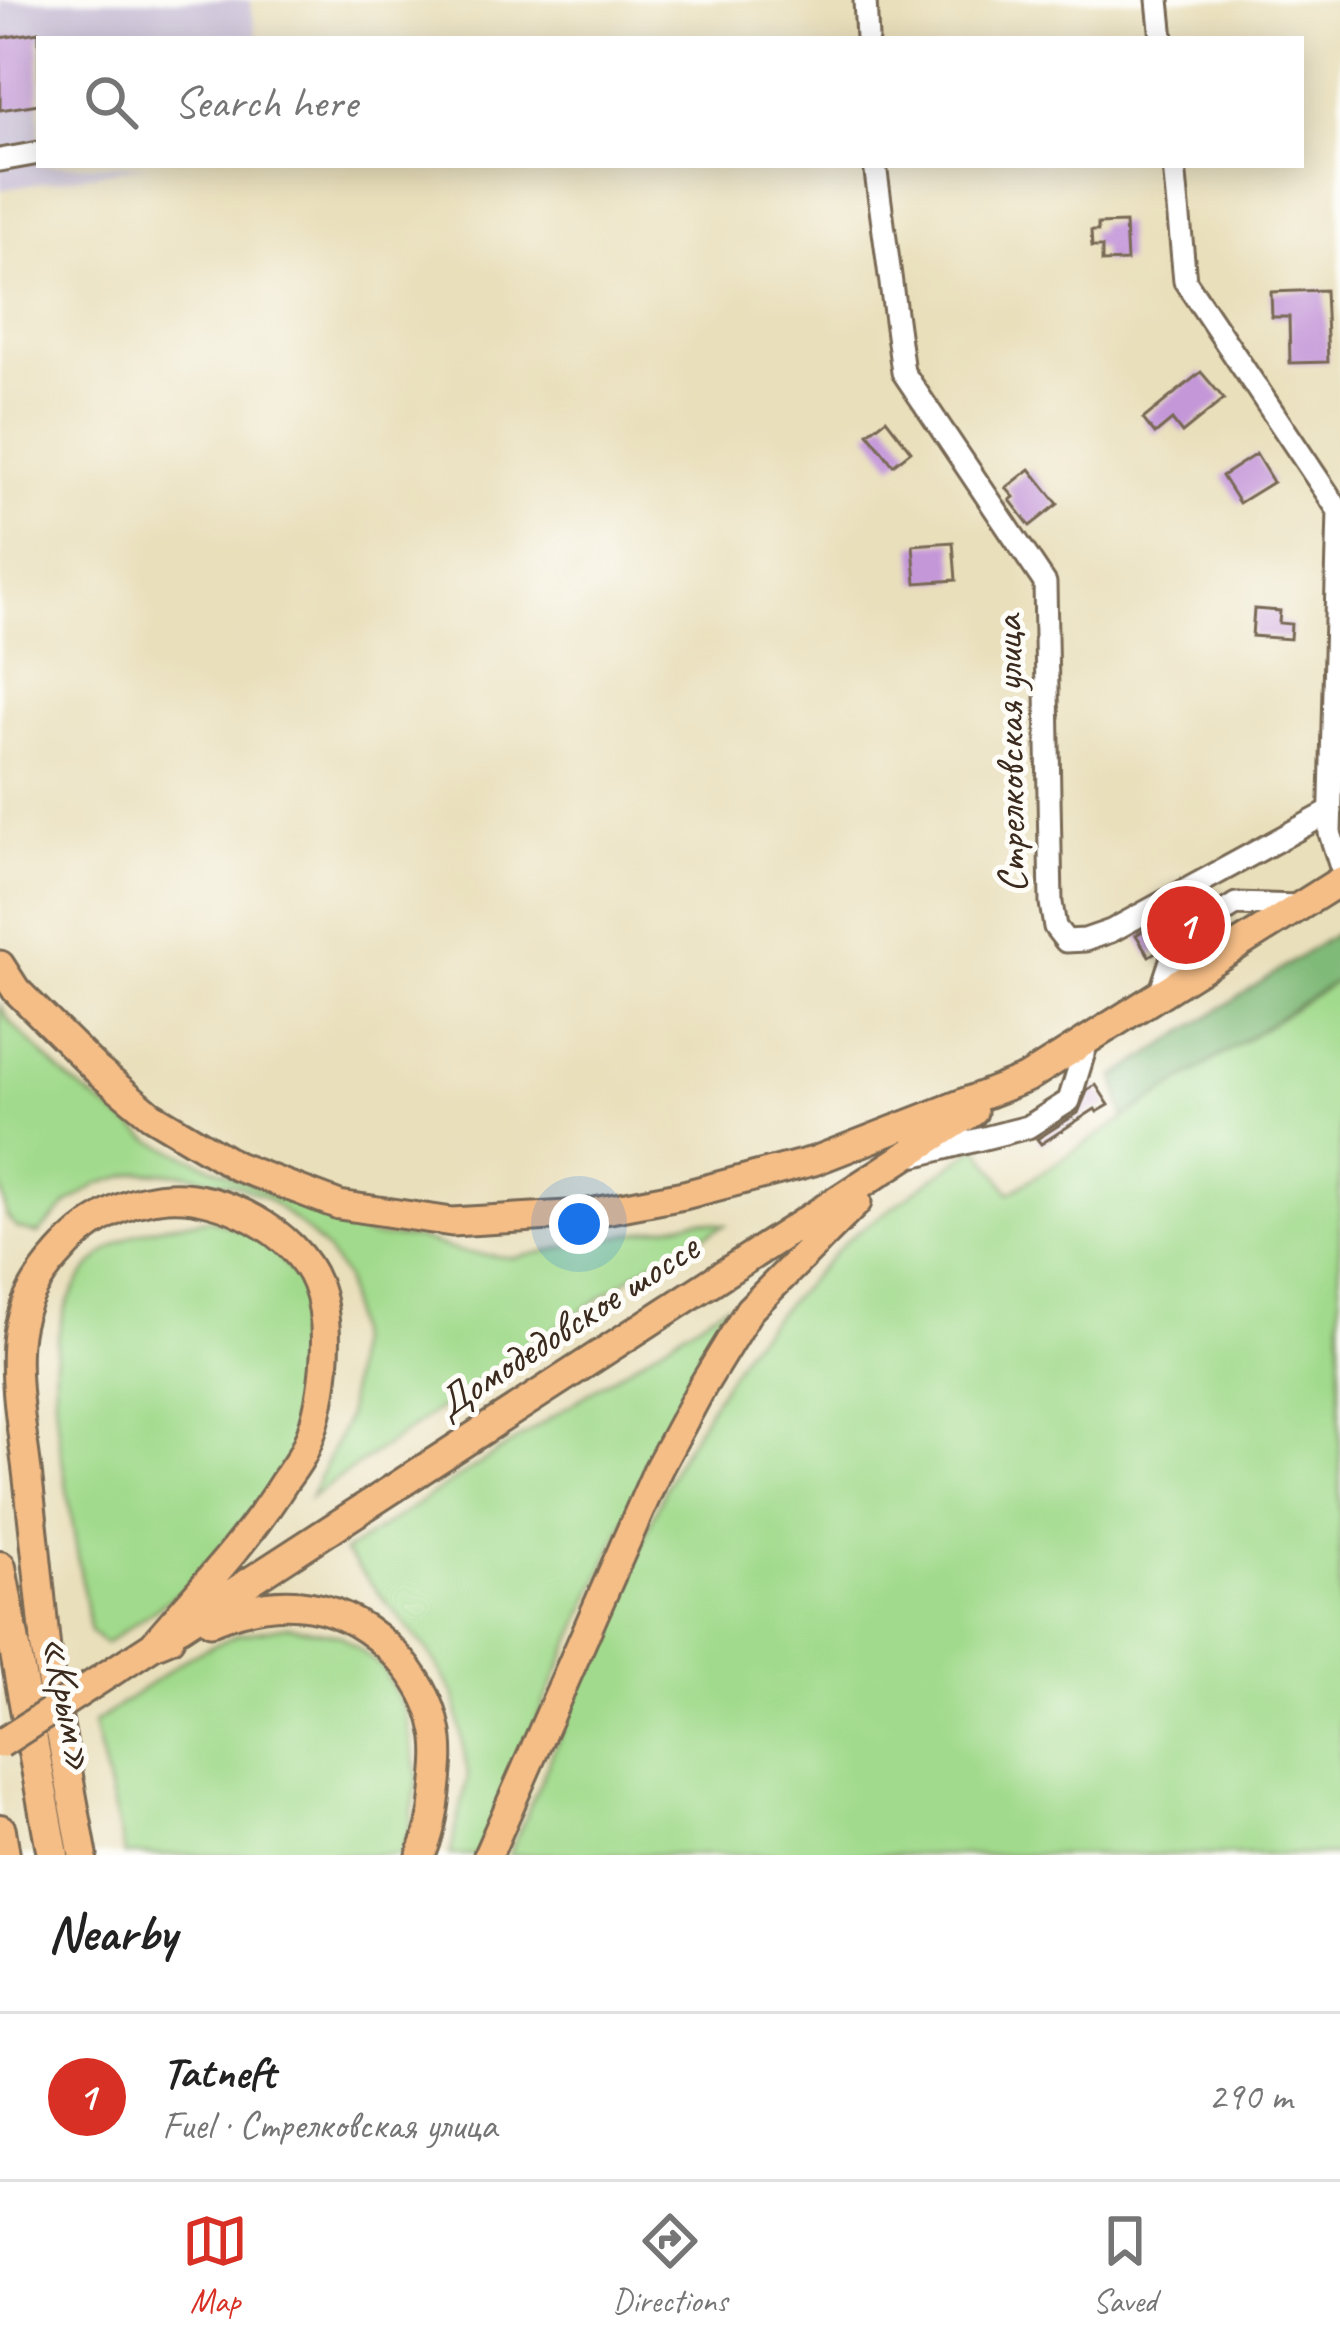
<!DOCTYPE html>
<meta charset="utf-8">
<style>
:root{--surface:#fff;--page:#f2f2f2;--text:#222;--muted:#767676;--line:#e0e0e0;--accent:#d93025}
body{margin:0;font-family:Caveat,sans-serif;background:var(--page);color:var(--text)}
.you{position:absolute;left:579px;top:1224px;width:42px;height:42px;margin:-30px;border:9px solid #fff;border-radius:50%;background:#1a73e8;box-shadow:0 0 0 18px #1a73e833}
.badge{display:grid;place-items:center;width:78px;height:78px;border-radius:50%;background:var(--accent);color:#fff;font-size:39px;font-weight:700}
.pin{position:absolute;translate:-50% -50%;border:6px solid #fff;box-shadow:0 3px 12px #0006}
.list{margin:0;padding:0;list-style:none}
h2{display:flex;justify-content:space-between;align-items:center;height:156px;margin:0;padding:0 48px;font-size:51px}
h2 small{font-size:39px;font-weight:400;color:var(--muted)}
.list li{display:grid;grid-template-columns:78px 1fr auto;gap:36px;align-items:center;box-sizing:border-box;height:168px;padding:0 48px;border-top:3px solid var(--line)}
.list b{display:block;font-size:45px;white-space:nowrap}
.list p{margin:0;font-size:39px;white-space:nowrap;color:var(--muted)}
.list em{font-size:39px;font-style:normal;color:var(--muted)}
.icon{flex:none;width:66px;height:66px;fill:none;stroke:currentColor;stroke-width:2;stroke-linecap:round;stroke-linejoin:round}
.map{position:relative;flex:none;width:1340px;height:1855px;overflow:hidden}
.search{position:absolute;background:var(--surface);box-shadow:0 6px 30px #0003;left:36px;right:36px;top:36px;height:132px;display:flex;align-items:center;gap:30px;box-sizing:border-box;padding:0 42px;border-radius:0px;color:var(--muted);font-size:45px}
.sheet{height:324px;background:var(--surface)}
nav{display:flex;justify-content:space-around;align-items:center;box-sizing:border-box;height:168px;border-top:3px solid var(--line);background:var(--surface);font-size:33px;color:var(--muted)}
nav a{display:grid;justify-items:center;gap:6px}
nav .on{color:var(--accent)}
.map>svg:first-child{display:block}
.industrial{fill:#c9bfd7}
.green{fill:#a1da8c;stroke:#6e8255;stroke-width:3}
.forest{fill:#80ba78;stroke:#5e724b;stroke-width:3}
.building{fill:#c497d9}
.lines{fill:none;stroke-linecap:round;stroke-linejoin:round}
.minor-casing{stroke:#786955;stroke-width:27}
.major-casing{stroke:#786955;stroke-width:33}
.highway-casing{stroke:#786955;stroke-width:36}
.minor{stroke:#fff;stroke-width:21}
.major{stroke:#f6be87;stroke-width:27}
.highway{stroke:#f6be87;stroke-width:30}
.major-bridge-casing{stroke:#786955;stroke-width:33;stroke-linecap:butt}
.major-bridge{stroke:#f6be87;stroke-width:27}
.labels{text-anchor:middle;dominant-baseline:central;stroke-width:10;stroke-linejoin:round;paint-order:stroke}
.street-label{font-size:42px;fill:#3b2a1e;stroke:#fdfcf7}
</style>
<div class="map">
<svg width="1340" height="1855" viewBox="0 0 1340 1855">
<rect width="100%" height="100%" fill="#fdfcf7"/>
<filter id="ink" filterUnits="userSpaceOnUse"><feTurbulence type="fractalNoise" baseFrequency=".00833" numOctaves="2"/><feDisplacementMap in="SourceGraphic" scale="24" xChannelSelector="R" yChannelSelector="G"/><feConvolveMatrix kernelMatrix="1 2 1 2 8 2 1 2 1" color-interpolation-filters="sRGB"/></filter>
<filter id="wash" filterUnits="userSpaceOnUse"><feTurbulence type="fractalNoise" baseFrequency=".004" numOctaves="4" result="noise"/><feDisplacementMap in="SourceGraphic" scale="48" xChannelSelector="R" yChannelSelector="G"/><feGaussianBlur stdDeviation="2.7" result="paint"/><feColorMatrix in="noise" values="0 0 0 0 0 0 0 0 0 0 0 0 0 0 0 0 0 1.4 0 .05"/><feComposite in="paint" operator="in"/></filter>
<g filter="url(#wash)">
<rect width="100%" height="100%" fill="#e9dfbb"/>
<!-- industrial -->
<path class="industrial" d="M0,0H250L257,39H39V165H149L0,190Z"/>
<!-- green -->
<path class="green" d="M1340,978V1855H509L677,1461L748,1345L848,1239L978,1146L1010,1193Z
M0,1005L10,1022L68,1079L150,1140L372,1237L416,1238L461,1252L514,1258L699,1220L725,1225L651,1263L310,1498L347,1418L354,1340L345,1278L325,1249L299,1224L267,1198L237,1185L187,1174L140,1172L98,1184L69,1203L38,1234L16,1228L7,1217L0,1182Z
M210,1219L262,1237L308,1292L316,1346L308,1424L271,1489L190,1585L105,1644L90,1632C83,1587 75,1541 68,1495C53,1406 30,1289 129,1237C153,1225 183,1223 210,1219Z
M726,1304L728,1317L665,1429L477,1855H450L468,1776L455,1696L428,1651L344,1552Z
M288,1626L340,1635L382,1667L406,1714L418,1777L409,1831L400,1855H125L93,1724L190,1656L237,1635Z"/>
<!-- forest -->
<path class="forest" d="M1340,931V978L1124,1118L1115,1077Z"/>
<g id="blocks">
<!-- building -->
<path class="building" d="M39,32V104L0,110V38Z
M1125,223L1127,261L1102,262V247H1092L1091,231H1098V224Z
M1325,290L1328,362L1290,363L1289,317H1272L1271,292Z
M1201,372L1224,399L1182,433L1172,420L1155,434L1143,419Z
M886,419L911,451L893,465L868,433Z
M1256,454L1273,482L1239,503L1222,476Z
M1030,469L1058,504L1030,526L1010,500L1014,497L1006,488Z
M953,542L956,580L916,583L913,545Z
M1254,609L1280,611L1279,623L1291,624L1290,639L1252,636Z
M1204,897L1209,904L1169,929L1159,950L1149,956L1136,935L1147,928L1149,931Z
M1096,1085L1109,1105L1097,1112L1095,1109L1041,1144L1037,1139L1078,1113L1088,1089Z"/>
</g>
</g>
<g filter="url(#ink)">
<use href="#blocks" fill-opacity="0" stroke="#786955" stroke-width="3"/>
<g class="lines">
<!-- minor casing -->
<g class="minor-casing">
<path id="minor" d="M865,0L867,39
M1158,0L1162,39
M0,160L39,153
M875,165L903,372L1045,583L1051,903L1055,927L1066,941L1085,940L1111,931L1331,811
M1174,165L1185,281L1339,511L1330,833L1340,864
M1160,994L1177,942L1236,904L1299,906
M917,1155L1028,1127L1069,1101L1088,1039"/>
</g>
<!-- major casing -->
<g class="major-casing">
<path id="major" d="M0,965L16,990L98,1071L151,1115L236,1166L339,1205L452,1222L584,1214L684,1195L814,1161L1027,1078L1340,881
M211,1621C282,1592 343,1599 397,1656C415,1675 431,1701 436,1728C441,1748 438,1772 436,1792C434,1814 430,1835 421,1855
M180,1627L973,1112
M44,1643L83,1855
M47,1660C41,1600 35,1539 28,1479C23,1436 12,1376 18,1334C22,1304 38,1277 58,1255C85,1223 124,1200 167,1197C221,1193 296,1232 316,1283C334,1327 324,1408 304,1451C299,1462 291,1472 284,1482C247,1541 198,1592 153,1645
M107,1675L153,1645L170,1638
M488,1855L658,1469L702,1387L749,1310L857,1202"/>
</g>
<!-- highway casing -->
<g class="highway-casing">
<path id="highway" d="M0,1567L53,1855
M0,1830L4,1855"/>
</g>
<!-- minor -->
<use href="#minor" class="minor"/>
<!-- major -->
<use href="#major" class="major"/>
<!-- highway -->
<use href="#highway" class="highway"/>
<!-- major-bridge casing -->
<g class="major-bridge-casing">
<path id="major-bridge" d="M0,1744L107,1675"/>
</g>
<!-- major-bridge -->
<use href="#major-bridge" class="major-bridge"/>
</g>
</g>
<g class="labels">
<!-- street labels -->
<g class="street-label">
<text transform="translate(1010 754) rotate(-91)">Стрелковская улица</text>
<text transform="translate(567 1326) rotate(-33)">Домодедовское шоссе</text>
<text transform="translate(68 1703) rotate(79)">«Крым»</text>
</g>
</g>
</svg>
<div class="you"></div>
<div class="pin badge" style="left:1186px;top:925px">1</div>
<div class="search"><svg class="icon" aria-label="search" viewBox="0 0 24 24"><circle cx="10" cy="10" r="6"/><path d="M15 15l6 6"/></svg>Search here</div>
</div>
<section class="sheet">
<h2>Nearby<small></small></h2>
<ul class="list">
<li><span class="badge">1</span><div><b>Tatneft</b><p>Fuel · Стрелковская улица</p></div><em>290 m</em></li>
</ul>
</section>
<nav>
<a class="on"><svg class="icon" aria-label="map" viewBox="0 0 24 24"><path d="M3 6l6-2 6 2 6-2v14l-6 2-6-2-6 2zM9 4v14M15 6v14"/></svg>Map</a>
<a><svg class="icon" aria-label="directions" viewBox="0 0 24 24"><path d="M12 3l9 9-9 9-9-9zM9 14v-3h6M13 9l2 2-2 2"/></svg>Directions</a>
<a><svg class="icon" aria-label="saved" viewBox="0 0 24 24"><path d="M7 4h10v16l-5-4-5 4z"/></svg>Saved</a>
</nav>
